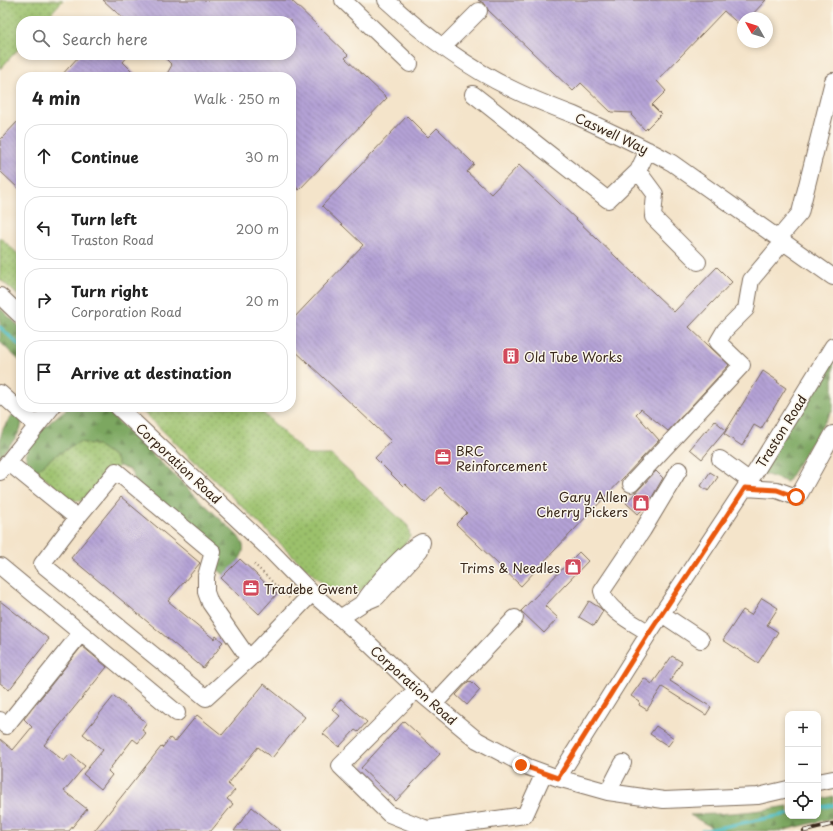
<!DOCTYPE html>
<meta charset="utf-8">
<style>
:root{--surface:#fff;--page:#f2f2f2;--text:#222;--muted:#767676;--line:#e0e0e0}
body{margin:0;font-family:"Playpen Sans",sans-serif;background:var(--page);color:var(--text)}
.controls{position:absolute;right:12px;bottom:12px;display:grid;overflow:hidden;border-radius:8px;box-shadow:0 2px 6px #0003}
.controls button{width:36px;height:36px;display:grid;place-items:center;padding:0;border:0;border-bottom:1px solid var(--line);background:var(--surface);color:var(--text);font:20px sans-serif}
.compass{position:absolute;left:737px;top:12px;width:36px;height:36px;border-radius:50%;background:var(--surface);box-shadow:0 2px 6px #0003;rotate:309deg}
.stop{position:absolute;width:12px;height:12px;margin:-9px;border:3px solid #ea580c;border-radius:50%;background:#fff}
.stop.end{background:#ea580c;border-color:#fff;box-shadow:0 1px 4px #0008}
.list{margin:0;padding:0;list-style:none}
h2{display:flex;justify-content:space-between;align-items:center;height:52px;margin:0;padding:0 16px;font-size:17px}
h2 small{font-size:13px;font-weight:400;color:var(--muted)}
.list li{display:grid;grid-template-columns:26px 1fr auto;gap:12px;align-items:center;box-sizing:border-box;height:64px;margin:0 8px 8px;padding:0 8px;border:1px solid var(--line);border-radius:16px}
.list b{display:block;font-size:15px;white-space:nowrap}
.list p{margin:0;font-size:13px;white-space:nowrap;color:var(--muted)}
.list em{font-size:13px;font-style:normal;color:var(--muted)}
.icon{flex:none;width:22px;height:22px;fill:none;stroke:currentColor;stroke-width:2;stroke-linecap:round;stroke-linejoin:round}
.map{position:relative;flex:none;width:833px;height:831px;overflow:hidden}
.search{position:absolute;background:var(--surface);box-shadow:0 2px 6px #0003;left:16px;top:16px;width:280px;height:44px;display:flex;align-items:center;gap:10px;box-sizing:border-box;padding:0 14px;border-radius:16px;color:var(--muted);font-size:15px}
.panel{position:absolute;background:var(--surface);box-shadow:0 2px 6px #0003;left:16px;top:72px;width:280px;height:340px;border-radius:16px}
.map>svg:first-child{display:block}
.grass{fill:url(#grass-dots);stroke:#6b7645}
.forest{fill:url(#forest-firs);stroke:#5c683f}
.lines{fill:none;stroke-linecap:round;stroke-linejoin:round}
.stream{stroke:#4cbbc1;stroke-width:3.5}
.building{fill:url(#building-back-hatch)}
.minor-casing{stroke:#7c6b5a;stroke-width:18}
.path{stroke:#7c6b5a;stroke-width:2;stroke-dasharray:1 3;stroke-linecap:butt}
.minor{stroke:#fff;stroke-width:16}
.rail-casing{stroke:#3b2a1e;stroke-width:4.5}
.rail{stroke:#fbf7ec;stroke-width:3;stroke-dasharray:9;stroke-linecap:butt}
.route{stroke:#ea580c;stroke-width:5}
.labels{text-anchor:middle;dominant-baseline:central;stroke-width:3;stroke-linejoin:round;paint-order:stroke}
.street-label{font-size:13px;fill:#3b2a1e;stroke:#fbf7ec}
.poi-label{font-size:13px;fill:#3b2a1e;stroke:#fbf7ec;text-anchor:start}
</style>
<div class="map">
<svg width="833" height="831" viewBox="0 0 833 831">
<defs>
<pattern id="grass-dots" width="8" height="8" patternUnits="userSpaceOnUse"><rect width="8" height="8" fill="#9bc16c"/><path d="M2 2h.1M6 6h.1" fill="none" stroke="#809d58" stroke-width="1.8" stroke-linecap="round"/></pattern>
<pattern id="forest-firs" width="22" height="20" patternUnits="userSpaceOnUse"><rect width="22" height="20" fill="#7ca760"/><path d="M5 1l3.5 6h-7zM16 11l3.5 6h-7z" fill="#67884f"/></pattern>
<pattern id="building-back-hatch" width="6" height="6" patternUnits="userSpaceOnUse"><rect width="6" height="6" fill="#b4a2d6"/><path d="M-1 5l2 2M0 0l6 6M5-1l2 2" fill="none" stroke="#9484ad"/></pattern>
</defs>
<rect width="100%" height="100%" fill="#fbf7ec"/>
<filter id="ink" filterUnits="userSpaceOnUse"><feTurbulence type="fractalNoise" baseFrequency=".025" numOctaves="2"/><feDisplacementMap in="SourceGraphic" scale="8" xChannelSelector="R" yChannelSelector="G"/><feConvolveMatrix kernelMatrix="1 2 1 2 8 2 1 2 1" color-interpolation-filters="sRGB"/></filter>
<filter id="wash" filterUnits="userSpaceOnUse"><feTurbulence type="fractalNoise" baseFrequency=".012" numOctaves="4" result="noise"/><feDisplacementMap in="SourceGraphic" scale="16" xChannelSelector="R" yChannelSelector="G"/><feGaussianBlur stdDeviation="0.9" result="paint"/><feColorMatrix in="noise" values="0 0 0 0 0 0 0 0 0 0 0 0 0 0 0 0 0 1.4 0 .05"/><feComposite in="paint" operator="in"/></filter>
<g filter="url(#wash)">
<rect width="100%" height="100%" fill="#f4e4ca"/>
<!-- grass -->
<path class="grass" d="M0,0H63L44,21H21V46L0,69Z
M0,237L21,257V298L0,279Z
M138,407H257L307,455H331L408,526L410,536L404,546L361,590L351,593L335,592L327,587L311,573Z
M79,442L97,445L115,457L119,466L85,501H77L68,498L36,471L53,457Z"/>
<!-- forest -->
<path class="forest" d="M0,308L21,328V362L0,342Z
M833,346V409L787,482L756,471Z
M70,407H93L107,411L238,536C240,539 242,542 243,545C246,557 231,568 224,575L215,567L217,559L136,482L130,470L119,466L115,457L97,445L79,442L53,457L36,471C32,467 27,464 26,458C23,443 58,414 70,407Z
M14,413L22,421C22,434 8,447 0,456C0,434 0,430 14,413Z
M833,796V818L781,831H713L711,827L690,815C723,814 755,812 788,806V816H818V800Z"/>
<g class="lines">
<!-- stream -->
<path class="stream" d="M0,327L21,347
M818,808L833,805
M702,831L788,814"/>
</g>
<g id="blocks">
<!-- building -->
<path class="building" d="M103,0H291L348,55L345,58L387,98L299,190L291,181V77H165L172,65L162,55H291V21H126Z
M478,0H766L749,18H743V28L724,11L657,81L666,91L652,105L661,114L645,130L631,115L633,113L611,112L581,83L573,91L488,10L485,4Z
M80,55H129L123,62L138,77H60Z
M407,116L428,137L437,128L474,164L467,172L491,194L519,165L674,312L717,267L732,282L689,327L729,365L668,431L641,409L636,414L659,440L521,586L456,524L467,513L440,487L425,503L405,484L403,486L375,458L391,441L291,347V321L363,245L322,206Z
M21,118V191L0,171V140Z
M763,371L778,381L777,382L786,388L761,429L754,425L742,446L724,434Z
M715,421L726,430L702,459L690,449L706,430L707,431Z
M656,471L663,478L648,504L638,514L626,503Z
M710,472L718,477L708,491L701,486Z
M121,497L200,563L168,601L214,639L216,636L223,642L220,645L221,646L203,668L71,558Z
M579,552L588,561L545,606L558,618L544,633L521,611Z
M240,559L277,594L259,614L221,578Z
M762,598L778,608L767,625L778,632L758,663L723,640L743,610L751,615Z
M0,601L49,639L9,690L0,683Z
M589,601L600,608L603,611L594,626L579,617Z
M82,646L107,667L44,745L64,761L70,754L85,766L64,791L87,809L69,831H0V739L13,750L32,727L24,719Z
M672,656L682,662L670,681L711,707L706,715L662,687L647,710L639,705L640,702L631,696L644,678L652,684Z
M469,681L470,682L471,681L480,690L467,705L456,695Z
M264,684L305,717L272,758L258,747L228,784L235,790L227,799L233,804L211,831H94L161,747L162,748L170,738L175,742L197,715L222,735Z
M114,696L147,723L142,730L146,733L138,743L133,739L108,771L112,775L101,789L83,774L103,750L83,734Z
M341,699L367,722L358,732L355,730L339,747L323,734L340,716L332,709Z
M404,721L440,754L396,801L361,768Z
M656,726L674,738L668,746L650,734Z
M252,807L281,831H234Z"/>
</g>
</g>
<g filter="url(#ink)">
<use href="#blocks" fill-opacity="0" stroke="#7c6b5a" stroke-width="1"/>
<g class="lines">
<!-- minor casing -->
<g class="minor-casing">
<path id="minor" d="M343,0L410,64
M386,0C424,35 466,67 512,89C532,99 553,107 574,115C607,130 640,145 672,163L833,277
M443,47L479,11
M473,94L608,200L638,171
M648,150L638,171L655,194L653,217L698,262
M778,239L800,213L833,81
M0,296L21,316
M0,393L37,426
M118,407L270,550L312,593L364,639L424,696L477,740L528,767L558,778L608,792L664,800L758,796L788,789
M720,459L750,481
M8,462L77,518L42,564L206,698L249,659L312,593
M0,472L52,407
M631,484L742,365L718,342L725,330L746,309L751,280L783,242
M745,488L777,490L796,497H798L833,434
M77,518L116,471L213,552L206,576V592L210,603L249,659
M0,566L81,633L6,726L0,720
M662,614L701,640
M340,618L363,603L377,597L420,550L422,542C404,551 374,586 363,603
M81,633L177,713
M649,633C634,623 606,610 602,591L643,530L679,470
M417,689L340,766L389,814L427,829L525,815L544,773
M434,704L515,618
M558,778L649,633L756,471L833,346
M818,782L833,779
M608,792L623,763"/>
</g>
<!-- path -->
<path class="path" d="M254,564L289,598"/>
<!-- minor -->
<use href="#minor" class="minor"/>
<!-- rail casing -->
<g class="rail-casing">
<path id="rail" d="M804,831L833,824"/>
</g>
<!-- rail -->
<use href="#rail" class="rail"/>
</g>
</g>
<g class="lines" filter="url(#ink)">
<!-- route -->
<path class="route" d="M521,765L558,778L649,633L745,488L777,490L796,497"/>
</g>
<!-- icons -->
<defs>
<g id="building-square" transform="scale(0.9)"><rect x="-9" y="-9" width="18" height="18" rx="4" fill="#d1495b" stroke="#fbf7ec"/><path d="M-4-6H4V6H1V3H-1V6H-4ZM-2.5-4.3h1.7v1.8h-1.7ZM.8-4.3h1.7v1.8H.8ZM-2.5-1h1.7V.8h-1.7ZM.8-1h1.7V.8H.8Z" fill="#fff"/></g>
<g id="office-square" transform="scale(0.9)"><rect x="-9" y="-9" width="18" height="18" rx="4" fill="#d1495b" stroke="#fbf7ec"/><path d="M-6-3h4V-5.5h4V-3h4V5H-6ZM-1-4.5V-3h2v-1.5ZM-6 0V1H6V0Z" fill="#fff"/></g>
<g id="shop-square" transform="scale(0.9)"><rect x="-9" y="-9" width="18" height="18" rx="4" fill="#d1495b" stroke="#fbf7ec"/><path d="M-5-2.5h2.3a2.7 3.5 0 0 1 5.4 0H5L5.5 6h-11ZM-1.5-2.5h3a1.5 2.3 0 0 0-3 0Z" fill="#fff"/></g>
</defs>
<g fill-rule="evenodd">
<use href="#building-square" x="511" y="356"/>
<use href="#office-square" x="443" y="457"/>
<use href="#shop-square" x="641" y="503"/>
<use href="#shop-square" x="573" y="567"/>
<use href="#office-square" x="251" y="588"/>
</g>
<g class="labels">
<!-- street labels -->
<g class="street-label">
<text transform="translate(612 133) rotate(25)">Caswell Way</text>
<text transform="translate(781 431) rotate(-58)">Traston Road</text>
<text transform="translate(179 463) rotate(43)">Corporation Road</text>
<text transform="translate(414 685) rotate(42)">Corporation Road</text>
</g>
<!-- poi labels -->
<g class="poi-label">
<text x="524" y="356">Old Tube Works</text>
<text x="456" y="450">BRC<tspan x="456" dy="15">Reinforcement</tspan></text>
<text x="628" y="496" text-anchor="end">Gary Allen<tspan x="628" dy="15">Cherry Pickers</tspan></text>
<text x="560" y="567" text-anchor="end">Trims &amp; Needles</text>
<text x="264" y="588">Tradebe Gwent</text>
</g>
</g>
</svg>
<div class="controls">
<button>+</button>
<button>−</button>
<button><svg class="icon" aria-label="locate" viewBox="0 0 24 24"><circle cx="12" cy="12" r="6"/><path d="M12 2v4M12 18v4M2 12h4M18 12h4"/></svg></button>
</div>
<svg class="compass" viewBox="-18 -18 36 36"><path d="M0-13l5 13h-10z" fill="#e53935"/><path d="M0 13l5-13h-10z" fill="#767676"/></svg>
<div class="stop" style="left:796px;top:497px"></div>
<div class="stop end" style="left:521px;top:765px"></div>
<div class="search"><svg class="icon" aria-label="search" viewBox="0 0 24 24"><circle cx="10" cy="10" r="6"/><path d="M15 15l6 6"/></svg>Search here</div>
<section class="panel">
<h2>4 min<small>Walk · 250 m</small></h2>
<ul class="list">
<li><svg class="icon" aria-label="ahead" viewBox="0 0 24 24"><path d="M12 20V5M6 11l6-6 6 6"/></svg><div><b>Continue</b></div><em>30 m</em></li>
<li><svg class="icon" aria-label="left" viewBox="0 0 24 24"><path d="M17 20v-9H6M10 6l-5 5 5 5"/></svg><div><b>Turn left</b><p>Traston Road</p></div><em>200 m</em></li>
<li><svg class="icon" aria-label="right" viewBox="0 0 24 24"><path d="M7 20v-9h11M14 6l5 5-5 5"/></svg><div><b>Turn right</b><p>Corporation Road</p></div><em>20 m</em></li>
<li><svg class="icon" aria-label="arrive" viewBox="0 0 24 24"><path d="M6 21V4h12l-3 4 3 4H6"/></svg><div><b>Arrive at destination</b></div></li>
</ul>
</section>
</div>
